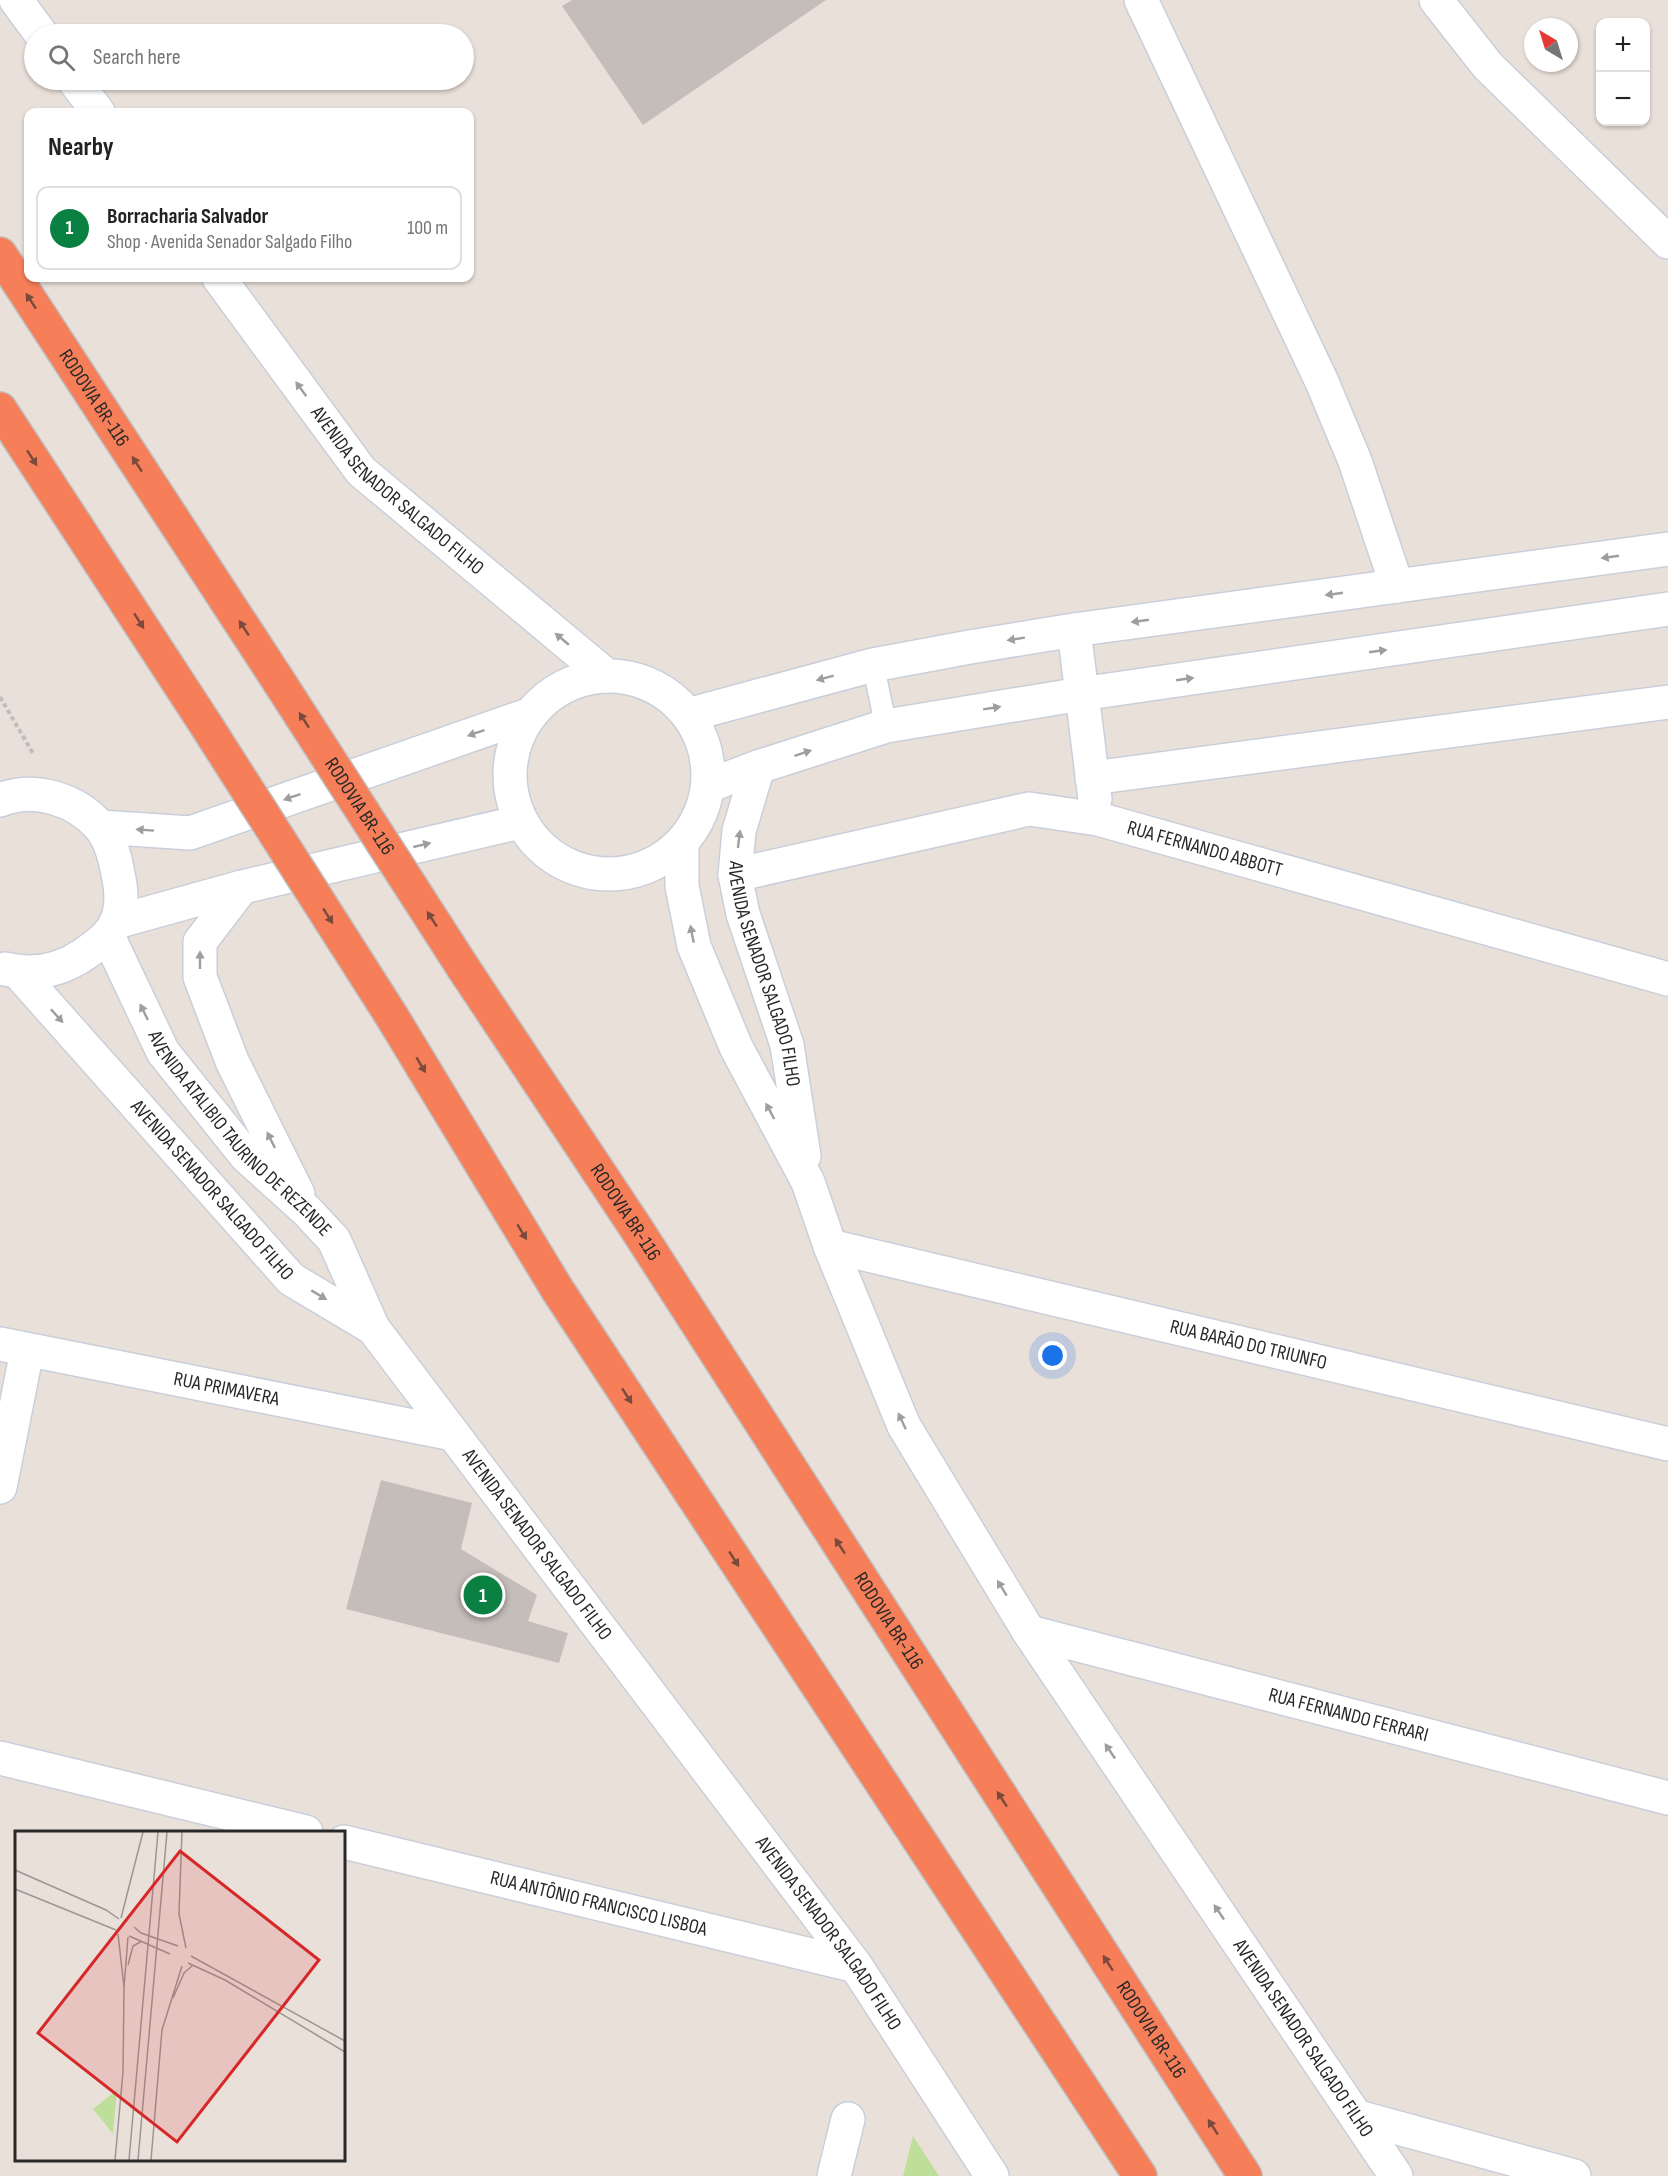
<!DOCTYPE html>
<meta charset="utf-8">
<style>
:root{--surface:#fff;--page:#f2f2f2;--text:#222;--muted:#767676;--line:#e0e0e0;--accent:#0b8043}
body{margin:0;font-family:"Sofia Sans Condensed",sans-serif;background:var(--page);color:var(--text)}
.controls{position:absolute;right:18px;top:18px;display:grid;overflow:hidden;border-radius:12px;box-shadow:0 2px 4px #0004}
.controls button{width:54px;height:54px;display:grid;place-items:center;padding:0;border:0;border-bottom:2px solid var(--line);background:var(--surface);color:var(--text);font:30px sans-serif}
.compass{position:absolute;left:1524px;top:18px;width:54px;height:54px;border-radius:50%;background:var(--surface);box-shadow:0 2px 4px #0004;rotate:322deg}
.you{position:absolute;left:1053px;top:1356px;width:21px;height:21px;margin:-15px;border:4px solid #fff;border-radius:50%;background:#1a73e8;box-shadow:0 0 0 9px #1a73e833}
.badge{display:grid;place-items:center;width:39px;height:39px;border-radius:50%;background:var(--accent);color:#fff;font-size:20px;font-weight:700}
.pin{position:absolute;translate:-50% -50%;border:3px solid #fff;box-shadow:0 2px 6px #0006}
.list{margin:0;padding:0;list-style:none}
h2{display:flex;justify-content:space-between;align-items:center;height:78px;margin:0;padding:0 24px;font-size:26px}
h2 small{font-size:20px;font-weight:400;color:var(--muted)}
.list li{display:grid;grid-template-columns:39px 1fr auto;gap:18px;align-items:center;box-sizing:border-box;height:84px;margin:0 12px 12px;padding:0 12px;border:2px solid var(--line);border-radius:12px}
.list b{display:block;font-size:22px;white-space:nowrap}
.list p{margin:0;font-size:20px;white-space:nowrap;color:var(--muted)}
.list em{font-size:20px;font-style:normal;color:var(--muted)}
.icon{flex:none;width:33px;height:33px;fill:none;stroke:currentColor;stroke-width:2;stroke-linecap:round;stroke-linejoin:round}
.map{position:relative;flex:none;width:1668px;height:2176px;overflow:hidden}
.search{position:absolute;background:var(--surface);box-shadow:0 2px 4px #0004;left:24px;top:24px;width:450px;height:66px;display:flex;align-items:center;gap:15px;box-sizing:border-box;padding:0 21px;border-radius:33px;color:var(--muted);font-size:22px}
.panel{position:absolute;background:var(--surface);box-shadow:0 2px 4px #0004;left:24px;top:108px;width:450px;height:174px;border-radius:12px}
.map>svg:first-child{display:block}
.green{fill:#bedf99}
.building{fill:#c5bdba}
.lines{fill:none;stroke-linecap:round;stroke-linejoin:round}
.service-casing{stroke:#c9cfda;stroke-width:24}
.minor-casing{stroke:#c9cfda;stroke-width:36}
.secondary-casing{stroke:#c9cfda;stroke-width:36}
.motorway-casing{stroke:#bebebe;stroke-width:36}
.path{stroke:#bebebe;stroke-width:4;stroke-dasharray:4.5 3;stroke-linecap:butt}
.service{stroke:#fff;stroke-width:21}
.minor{stroke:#fff;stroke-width:33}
.secondary{stroke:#fff;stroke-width:33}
.motorway{stroke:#f67e59;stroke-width:33}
.motorway-bridge-casing{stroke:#bebebe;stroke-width:36;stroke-linecap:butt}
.motorway-bridge{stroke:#f67e59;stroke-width:33}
.oneway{fill:#7a4a3c}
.oneway2{fill:#9e9e9e}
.labels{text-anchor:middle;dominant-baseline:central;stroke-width:4.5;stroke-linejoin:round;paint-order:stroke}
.street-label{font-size:20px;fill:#282828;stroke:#fff}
.inset-road{fill:none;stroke:#9c9693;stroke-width:1.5}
.view{fill:#d62828;fill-opacity:0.15;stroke:#d62828;stroke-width:3}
.inset-edge{fill:none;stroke:#282828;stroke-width:3}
</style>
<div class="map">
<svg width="1668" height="2176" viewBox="0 0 1668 2176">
<rect width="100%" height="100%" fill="#eae0da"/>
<!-- green -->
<path class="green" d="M913,2136L939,2176H903Z"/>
<!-- building -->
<path class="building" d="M572,0H826L643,125L562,6Z
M381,1480L472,1503L461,1549L537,1595L528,1621L568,1633L559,1663L346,1609Z"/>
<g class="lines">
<!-- service casing -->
<g class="service-casing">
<path id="service" d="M873,665L886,726"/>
</g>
<!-- minor casing -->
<g class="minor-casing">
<g id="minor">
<path d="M1141,0L1322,382L1355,461L1397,586"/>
<path d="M1436,0L1488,66L1668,242"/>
<path d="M1074,630L1095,799"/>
<path d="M1092,778L1668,702"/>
<path id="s1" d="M735,875L1029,809L1098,819L1668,979"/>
<path id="s2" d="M830,1246L1668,1444"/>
<path id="s3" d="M0,1344L453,1434"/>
<path d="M0,1487L27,1351"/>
<path id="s4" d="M1029,1632L1668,1798"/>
<path d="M0,1758L306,1832"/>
<path id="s5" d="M344,1842L856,1966"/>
<path d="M1358,2117L1574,2176"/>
<path d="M834,2176L848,2119"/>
</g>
</g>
<!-- secondary casing -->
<g class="secondary-casing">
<g id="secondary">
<path d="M16,0L41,34"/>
<path d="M74,80L98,112"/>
<path id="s6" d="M219,278L361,471L607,676"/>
<circle cx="609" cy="775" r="99"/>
<path d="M688,715L873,665L970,647L1074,630L1668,549"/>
<path id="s7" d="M758,767L739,831L735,875L743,914L787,1045L804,1156"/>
<path d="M708,786L758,767L886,726L1081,694L1668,609"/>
<path d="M0,800C34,786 76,799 100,827C111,840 115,857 118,874C122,891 123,907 116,923C109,937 96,946 83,955C59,971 34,976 5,969"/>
<path d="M100,827L190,833L531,714"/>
<path id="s8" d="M682,843V886L694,946L736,1047L808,1182L830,1246L904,1426L1029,1632L1396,2176"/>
<path d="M242,887L200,942V977L232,1061L298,1194"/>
<path d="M116,922L242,887L520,822"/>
<path id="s9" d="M108,936L163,1052L246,1156L307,1211L334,1240L373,1328"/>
<path id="s10" d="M18,972L291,1279L373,1328L856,1966L992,2176"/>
</g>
</g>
<!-- motorway casing -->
<g class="motorway-casing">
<g id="motorway">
<path id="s11" d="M0,254L276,677"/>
<path d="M0,409L206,725"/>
<path id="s12" d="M464,969L636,1228L1245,2176"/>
<path d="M391,1015L557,1289L1140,2176"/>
</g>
</g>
<!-- path -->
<path class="path" d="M0,697L34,755"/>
<!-- service -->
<use href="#service" class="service"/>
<!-- minor -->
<use href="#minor" class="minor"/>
<!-- secondary -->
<use href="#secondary" class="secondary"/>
<!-- motorway -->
<use href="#motorway" class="motorway"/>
<!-- motorway-bridge casing -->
<g class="motorway-bridge-casing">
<g id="motorway-bridge">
<path id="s13" d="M276,677L464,969"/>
<path d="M206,725L391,1015"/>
</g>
</g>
<!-- motorway-bridge -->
<use href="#motorway-bridge" class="motorway-bridge"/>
</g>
<!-- one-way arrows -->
<defs><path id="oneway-solid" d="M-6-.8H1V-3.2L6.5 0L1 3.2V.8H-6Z" transform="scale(1.5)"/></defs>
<g class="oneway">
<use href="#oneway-solid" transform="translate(31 301) rotate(-123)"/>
<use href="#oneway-solid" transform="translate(32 458) rotate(57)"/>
<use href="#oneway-solid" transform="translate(137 464) rotate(-123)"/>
<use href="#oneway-solid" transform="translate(139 621) rotate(57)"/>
<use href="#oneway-solid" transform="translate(244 628) rotate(-123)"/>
<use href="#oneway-solid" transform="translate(304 720) rotate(-123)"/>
<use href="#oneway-solid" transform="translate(328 916) rotate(58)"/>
<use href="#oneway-solid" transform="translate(432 919) rotate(-123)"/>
<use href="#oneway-solid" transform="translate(421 1065) rotate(59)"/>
<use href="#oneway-solid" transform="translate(522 1232) rotate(59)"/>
<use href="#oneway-solid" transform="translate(627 1396) rotate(57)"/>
<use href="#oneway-solid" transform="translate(840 1546) rotate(-123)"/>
<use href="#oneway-solid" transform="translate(734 1559) rotate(57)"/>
<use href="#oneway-solid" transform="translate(1002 1799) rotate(-123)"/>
<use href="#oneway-solid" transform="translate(1108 1963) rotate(-123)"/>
<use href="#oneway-solid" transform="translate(1213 2127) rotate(-123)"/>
</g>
<g class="oneway2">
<use href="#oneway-solid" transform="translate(301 389) rotate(-126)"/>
<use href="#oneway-solid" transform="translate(1610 557) rotate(172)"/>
<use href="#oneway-solid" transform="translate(1334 594) rotate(172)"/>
<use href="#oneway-solid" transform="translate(1140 621) rotate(172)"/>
<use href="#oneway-solid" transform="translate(562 639) rotate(-140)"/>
<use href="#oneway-solid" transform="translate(1016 639) rotate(171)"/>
<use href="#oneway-solid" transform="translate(1378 651) rotate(-8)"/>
<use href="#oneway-solid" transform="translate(825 678) rotate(165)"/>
<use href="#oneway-solid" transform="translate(1185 679) rotate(-8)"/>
<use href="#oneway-solid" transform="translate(992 708) rotate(-9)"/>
<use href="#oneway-solid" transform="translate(476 733) rotate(161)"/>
<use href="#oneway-solid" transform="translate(803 753) rotate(-18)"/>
<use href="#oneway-solid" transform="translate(292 797) rotate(161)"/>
<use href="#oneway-solid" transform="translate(145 830) rotate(-176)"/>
<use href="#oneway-solid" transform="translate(739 839) rotate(-83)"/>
<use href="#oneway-solid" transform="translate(422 845) rotate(-13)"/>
<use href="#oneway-solid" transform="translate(692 934) rotate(-101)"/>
<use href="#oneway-solid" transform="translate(200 960) rotate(-90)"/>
<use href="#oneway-solid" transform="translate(144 1012) rotate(-116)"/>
<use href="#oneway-solid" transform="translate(57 1016) rotate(48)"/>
<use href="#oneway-solid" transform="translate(770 1111) rotate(-118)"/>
<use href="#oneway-solid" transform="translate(271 1140) rotate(-116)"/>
<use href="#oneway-solid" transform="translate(319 1295) rotate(31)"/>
<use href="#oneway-solid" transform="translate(902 1421) rotate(-115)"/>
<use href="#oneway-solid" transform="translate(1002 1588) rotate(-121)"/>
<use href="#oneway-solid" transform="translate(1110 1751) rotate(-124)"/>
<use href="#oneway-solid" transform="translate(1219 1912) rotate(-124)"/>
</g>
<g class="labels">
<!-- street labels -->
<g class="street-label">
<text stroke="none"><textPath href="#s11" startOffset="172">RODOVIA BR-116</textPath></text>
<text stroke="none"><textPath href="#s6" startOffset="279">AVENIDA SENADOR SALGADO FILHO</textPath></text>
<text stroke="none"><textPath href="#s13" startOffset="154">RODOVIA BR-116</textPath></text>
<text stroke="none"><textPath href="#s1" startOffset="482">RUA FERNANDO ABBOTT</textPath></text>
<text stroke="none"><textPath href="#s7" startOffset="214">AVENIDA SENADOR SALGADO FILHO</textPath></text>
<text stroke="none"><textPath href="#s9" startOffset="240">AVENIDA ATALIBIO TAURINO DE REZENDE</textPath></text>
<text stroke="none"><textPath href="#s10" startOffset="292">AVENIDA SENADOR SALGADO FILHO</textPath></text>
<text stroke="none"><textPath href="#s12" startOffset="292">RODOVIA BR-116</textPath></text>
<text stroke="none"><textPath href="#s2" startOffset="430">RUA BARÃO DO TRIUNFO</textPath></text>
<text stroke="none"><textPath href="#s3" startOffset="231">RUA PRIMAVERA</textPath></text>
<text stroke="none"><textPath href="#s10" startOffset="778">AVENIDA SENADOR SALGADO FILHO</textPath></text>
<text stroke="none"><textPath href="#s12" startOffset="778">RODOVIA BR-116</textPath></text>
<text stroke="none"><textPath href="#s4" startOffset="330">RUA FERNANDO FERRARI</textPath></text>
<text stroke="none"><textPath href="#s5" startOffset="262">RUA ANTÔNIO FRANCISCO LISBOA</textPath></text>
<text stroke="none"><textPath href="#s10" startOffset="1264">AVENIDA SENADOR SALGADO FILHO</textPath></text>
<text stroke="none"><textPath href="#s12" startOffset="1264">RODOVIA BR-116</textPath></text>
<text stroke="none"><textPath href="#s8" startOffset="1360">AVENIDA SENADOR SALGADO FILHO</textPath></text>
</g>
</g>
<!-- overview -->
<g transform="translate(15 1831)">
<rect width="330" height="330" fill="#eae0da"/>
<path d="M102,259L98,303L78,278Z" fill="#bedf99"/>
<path class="inset-road" d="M167,1L164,83L171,117M0,39L91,79L104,88M0,58L101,99M106,87L128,1M119,96L126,102L163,115M114,105L155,123M176,125L330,210M173,132L210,149L330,221M113,134L118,115L127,110M109,156L113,106M158,167L169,142L178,134M100,329L108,241L109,156L103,103M114,329L143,1M123,329L152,1M136,329L147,199L167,135"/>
<path class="view" d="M165,20L304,129L162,311L23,202Z"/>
<rect width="330" height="330" class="inset-edge"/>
</g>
</svg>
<div class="controls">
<button>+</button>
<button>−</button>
</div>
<svg class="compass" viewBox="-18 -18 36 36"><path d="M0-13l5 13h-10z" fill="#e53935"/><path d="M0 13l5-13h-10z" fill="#767676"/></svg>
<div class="you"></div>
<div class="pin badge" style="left:483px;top:1595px">1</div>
<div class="search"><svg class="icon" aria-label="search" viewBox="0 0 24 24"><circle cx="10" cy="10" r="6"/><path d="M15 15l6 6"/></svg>Search here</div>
<section class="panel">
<h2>Nearby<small></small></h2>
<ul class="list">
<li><span class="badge">1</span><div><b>Borracharia Salvador</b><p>Shop · Avenida Senador Salgado Filho</p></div><em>100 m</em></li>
</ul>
</section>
</div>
